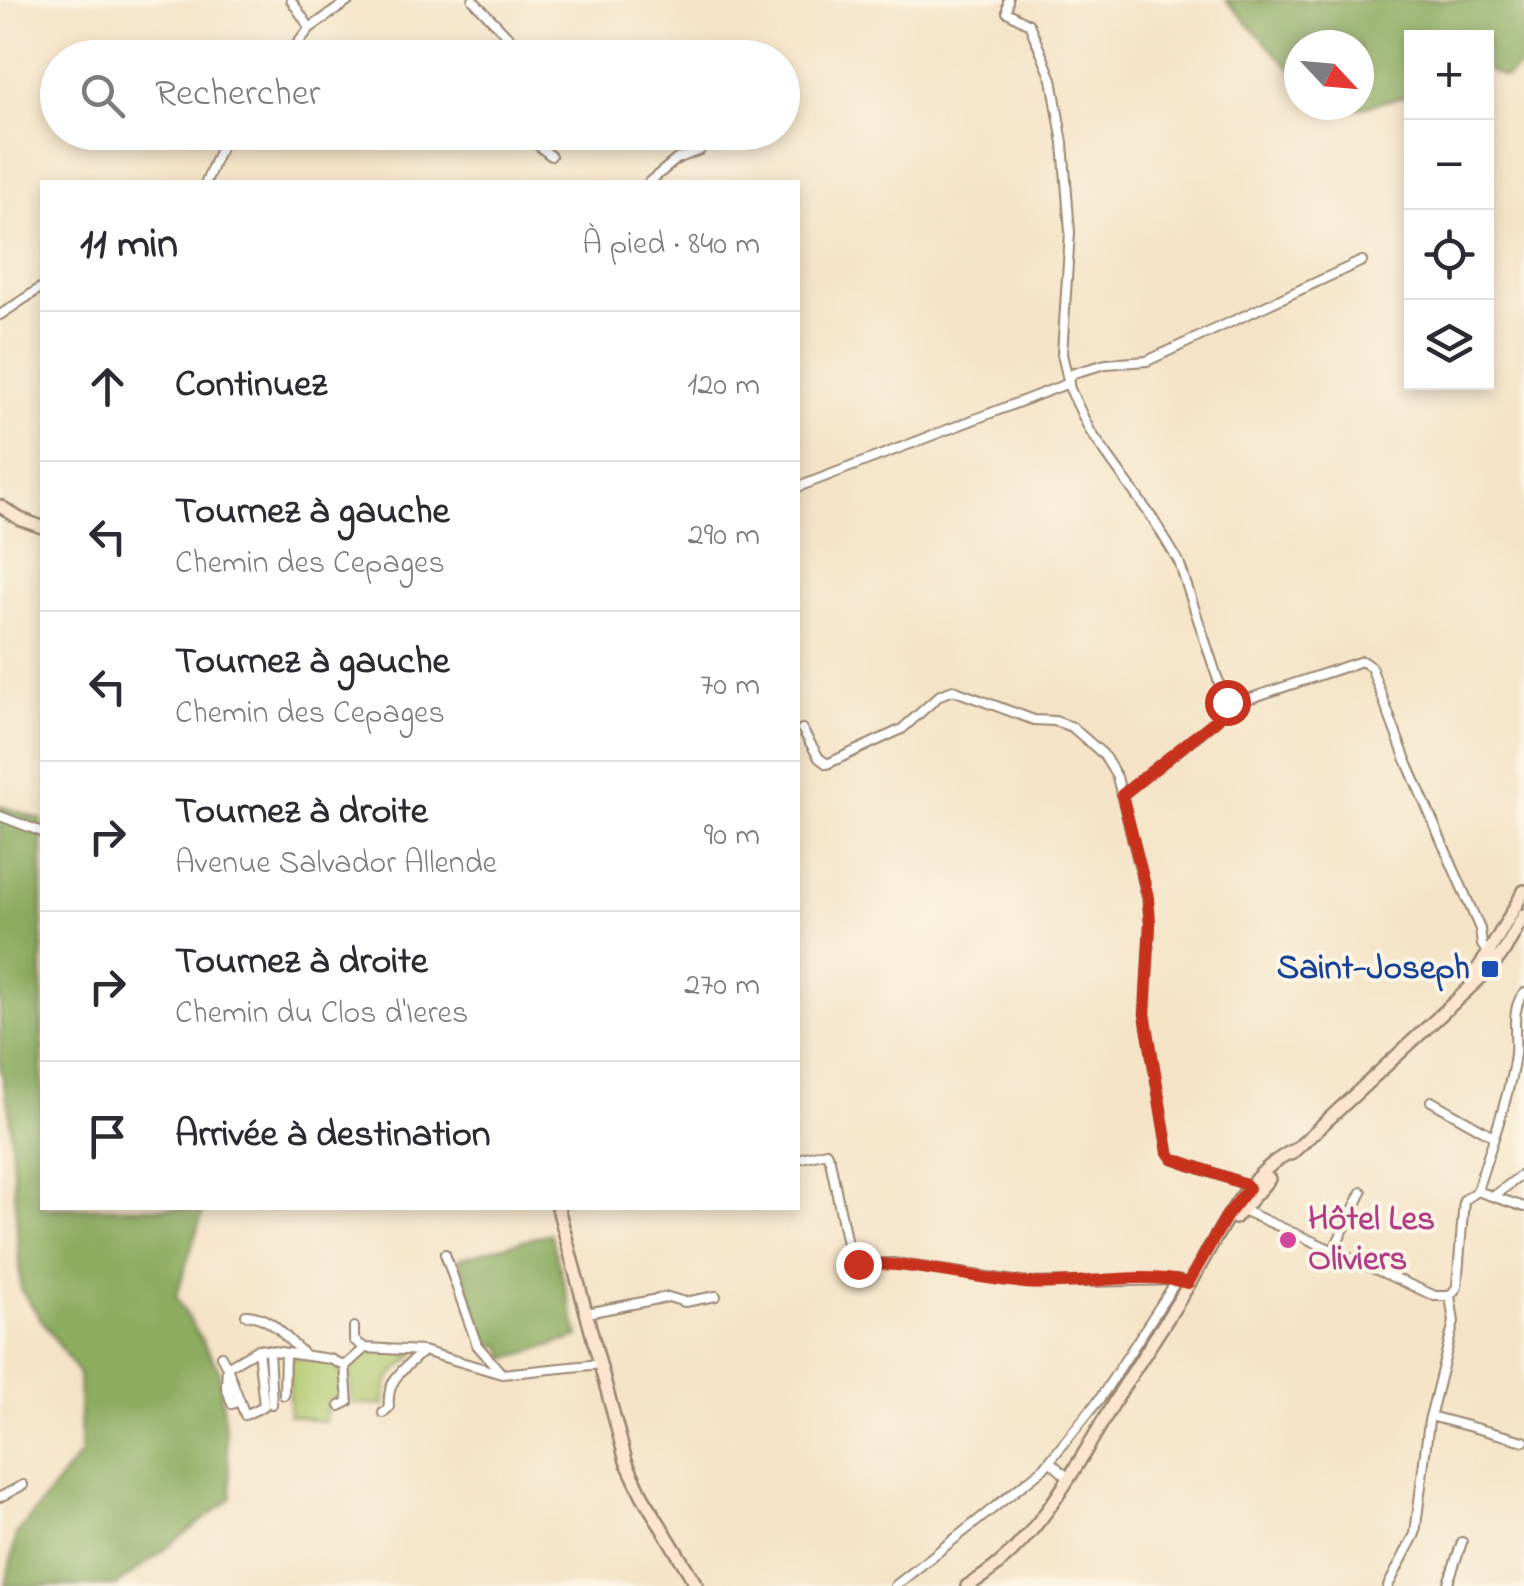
<!DOCTYPE html>
<html lang="fr">
<meta charset="utf-8">
<style>
:root{--surface:#fff;--page:#f7f7f7;--text:#2b2b33;--muted:#7c7c81;--line:#e1e1e2}
body{margin:0;font-family:"Indie Flower",sans-serif;background:var(--page);color:var(--text)}
.controls{position:absolute;right:30px;top:30px;display:grid;overflow:hidden;border-radius:0px;box-shadow:0 5px 15px #0003}
.controls button{width:90px;height:90px;display:grid;place-items:center;padding:0;border:0;border-bottom:2px solid var(--line);background:var(--surface);color:var(--text);font:50px sans-serif}
.compass{position:absolute;left:1284px;top:30px;width:90px;height:90px;border-radius:50%;background:var(--surface);box-shadow:0 5px 15px #0003;rotate:116deg}
.stop{position:absolute;width:30px;height:30px;margin:-22px;border:8px solid #c8321e;border-radius:50%;background:#fff}
.stop.end{background:#c8321e;border-color:#fff;box-shadow:0 2px 10px #0008}
.list{margin:0;padding:0;list-style:none}
h2{display:flex;justify-content:space-between;align-items:center;height:130px;margin:0;padding:0 40px;font-size:42px}
h2 small{font-size:32px;font-weight:400;color:var(--muted)}
.list li{display:grid;grid-template-columns:65px 1fr auto;gap:30px;align-items:center;box-sizing:border-box;height:150px;padding:0 40px;border-top:2px solid var(--line)}
.list b{display:block;font-size:38px;white-space:nowrap}
.list p{margin:0;font-size:32px;white-space:nowrap;color:var(--muted)}
.list em{font-size:32px;font-style:normal;color:var(--muted)}
.icon{flex:none;width:55px;height:55px;fill:none;stroke:currentColor;stroke-width:2;stroke-linecap:round;stroke-linejoin:round}
.map{position:relative;flex:none;width:1524px;height:1586px;overflow:hidden}
.search{position:absolute;background:var(--surface);box-shadow:0 5px 15px #0003;left:40px;top:40px;width:760px;height:110px;display:flex;align-items:center;gap:25px;box-sizing:border-box;padding:0 35px;border-radius:55px;color:var(--muted);font-size:38px}
.panel{position:absolute;background:var(--surface);box-shadow:0 5px 15px #0003;left:40px;top:180px;width:760px;height:1030px;border-radius:0px}
.map>svg:first-child{display:block}
.green{fill:#b0c86d;stroke:#767946;stroke-width:2.5}
.forest{fill:#8cac60;stroke:#646b3f;stroke-width:2.5}
.lines{fill:none;stroke-linecap:round;stroke-linejoin:round}
.street-casing{stroke:#988672;stroke-width:12}
.secondary-casing{stroke:#988672;stroke-width:16}
.street{stroke:#fff;stroke-width:8}
.secondary{stroke:#fbe5cf;stroke-width:11}
.route{stroke:#c8321e;stroke-width:12}
.transit-dot{fill:#1a4fb4;stroke:#fcf5e5;stroke-width:4}
.hotel-dot{fill:#d1479c;stroke:#fcf5e5;stroke-width:4}
.labels{text-anchor:middle;dominant-baseline:central;stroke-width:8;stroke-linejoin:round;paint-order:stroke}
.transit-label{font-size:35px;font-weight:bold;fill:#164399;stroke:#fcf5e5;text-anchor:end}
.hotel-label{font-size:35px;font-weight:bold;fill:#b23c85;stroke:#fcf5e5;text-anchor:start}
</style>
<div class="map">
<svg width="1524" height="1586" viewBox="0 0 1524 1586">
<rect width="100%" height="100%" fill="#fcf5e5"/>
<filter id="ink" filterUnits="userSpaceOnUse"><feTurbulence type="fractalNoise" baseFrequency=".01" numOctaves="2"/><feDisplacementMap in="SourceGraphic" scale="20" xChannelSelector="R" yChannelSelector="G"/><feConvolveMatrix kernelMatrix="1 2 1 2 8 2 1 2 1" color-interpolation-filters="sRGB"/></filter>
<filter id="wash" filterUnits="userSpaceOnUse"><feTurbulence type="fractalNoise" baseFrequency=".0048" numOctaves="4" result="noise"/><feDisplacementMap in="SourceGraphic" scale="40" xChannelSelector="R" yChannelSelector="G"/><feGaussianBlur stdDeviation="2.25" result="paint"/><feColorMatrix in="noise" values="0 0 0 0 0 0 0 0 0 0 0 0 0 0 0 0 0 1.4 0 .05"/><feComposite in="paint" operator="in"/></filter>
<g filter="url(#wash)">
<rect width="100%" height="100%" fill="#f4e3c6"/>
<!-- green -->
<path class="green" d="M366,1351L416,1353C398,1371 383,1375 385,1405L352,1403L349,1368Z
M290,1357L329,1362L341,1368L344,1397L328,1401L325,1422L289,1415Z"/>
<!-- forest -->
<path class="forest" d="M1226,0H1524V62L1506,78L1487,70L1486,38H1412L1411,90L1405,96L1331,115L1322,105H1359V45H1299V78Z
M0,806L42,820V1208H204L176,1297L219,1370L232,1498L116,1586H6L16,1535L81,1453L79,1374L21,1290L9,1110L0,1065Z
M550,1233L579,1337L506,1359L502,1345L488,1347L458,1259Z"/>
</g>
<g filter="url(#ink)">
<g class="lines">
<!-- street casing -->
<g class="street-casing">
<path id="street" d="M291,0L310,28
M473,0L517,46L510,58
M1008,0L1007,12L1029,24L1052,79L1063,143L1070,232L1062,354L1070,389L1090,431L1153,519L1179,562L1224,698L1233,704L1362,661L1371,667L1406,760L1480,929L1482,945L1491,956
M286,58L310,28L350,0
M522,132L551,156
M206,182L227,132
M649,182L677,159L700,150
M0,315L42,287
M1068,379L1074,373L1106,364L1147,361L1362,261
M798,487L1069,383
M802,729L819,758L827,764L902,729L940,695L953,690L1034,720L1055,721L1072,727L1103,754L1117,777L1147,897L1150,923L1145,1014L1168,1152L1173,1159L1245,1184L1250,1192
M1122,795L1217,720L1227,702
M0,816L42,832
M1431,1101L1493,1136
M798,1159L826,1152L830,1160L849,1254L858,1264L893,1263L1029,1283L1177,1280L1188,1283
M1477,1191L1524,1207
M1494,1196L1524,1173
M1240,1209L1435,1296H1450
M1334,1249L1362,1192
M445,1254L477,1345L502,1374
M587,1313L668,1297L685,1302L716,1296
M246,1315C272,1316 285,1338 303,1353
M354,1327V1340L365,1348
M269,1351L272,1404
M221,1356L227,1367L258,1349L330,1359L345,1366L365,1348L423,1351L502,1374L600,1364
M284,1395L285,1353
M240,1401L232,1404L226,1387L227,1367L245,1415L264,1406L258,1349
M340,1406L348,1402L345,1366
M383,1413L389,1407C386,1378 405,1369 423,1351
M1430,1416L1524,1441
M1050,1461L1067,1477
M0,1497L23,1485
M895,1586L1044,1468L1101,1397L1177,1280
M1388,1586L1415,1534L1429,1421L1454,1322L1450,1296L1457,1287L1464,1200L1477,1191C1490,1147 1509,1100 1515,1054C1517,1033 1510,1009 1524,993
M1447,1586L1462,1542"/>
</g>
<!-- secondary casing -->
<g class="secondary-casing">
<path id="secondary" d="M0,506L20,519L42,527
M1470,980L1488,954L1524,891
M1291,1154L1490,969L1505,950L1524,915
M558,1208L626,1461L642,1495L697,1586
M1235,1218L1269,1179
M967,1586C1039,1546 1079,1459 1121,1391C1148,1348 1177,1306 1202,1262C1224,1222 1249,1173 1292,1151"/>
</g>
<!-- street -->
<use href="#street" class="street"/>
<!-- secondary -->
<use href="#secondary" class="secondary"/>
</g>
</g>
<g class="lines" filter="url(#ink)">
<!-- route -->
<path class="route" d="M858,1264C915,1262 970,1278 1026,1283C1079,1287 1137,1270 1188,1283L1226,1217L1249,1188L1245,1184L1173,1159L1168,1152L1145,1014L1150,924L1148,897L1122,795L1216,720L1225,711L1227,702"/>
</g>
<!-- markers -->
<rect class="transit-dot" x="1480" y="959" width="20" height="20" rx="5"/>
<circle class="hotel-dot" cx="1288" cy="1240" r="10"/>
<g class="labels">
<!-- transit labels -->
<g class="transit-label">
<text x="1470" y="969">Saint-Joseph</text>
</g>
<!-- hotel labels -->
<g class="hotel-label">
<text x="1308" y="1220">Hôtel Les<tspan x="1308" dy="40">Oliviers</tspan></text>
</g>
</g>
</svg>
<div class="controls">
<button>+</button>
<button>−</button>
<button><svg class="icon" aria-label="locate" viewBox="0 0 24 24"><circle cx="12" cy="12" r="6"/><path d="M12 2v4M12 18v4M2 12h4M18 12h4"/></svg></button>
<button><svg class="icon" aria-label="layers" viewBox="0 0 24 24"><path d="M12 4l9 5-9 5-9-5zM3 14l9 5 9-5"/></svg></button>
</div>
<svg class="compass" viewBox="-18 -18 36 36"><path d="M0-13l5 13h-10z" fill="#e53935"/><path d="M0 13l5-13h-10z" fill="#7c7c81"/></svg>
<div class="stop" style="left:1227px;top:702px"></div>
<div class="stop end" style="left:858px;top:1264px"></div>
<div class="search"><svg class="icon" aria-label="search" viewBox="0 0 24 24"><circle cx="10" cy="10" r="6"/><path d="M15 15l6 6"/></svg>Rechercher</div>
<section class="panel">
<h2>11 min<small>À pied · 840 m</small></h2>
<ul class="list">
<li><svg class="icon" aria-label="ahead" viewBox="0 0 24 24"><path d="M12 20V5M6 11l6-6 6 6"/></svg><div><b>Continuez</b></div><em>120 m</em></li>
<li><svg class="icon" aria-label="left" viewBox="0 0 24 24"><path d="M17 20v-9H6M10 6l-5 5 5 5"/></svg><div><b>Tournez à gauche</b><p>Chemin des Cepages</p></div><em>290 m</em></li>
<li><svg class="icon" aria-label="left" viewBox="0 0 24 24"><path d="M17 20v-9H6M10 6l-5 5 5 5"/></svg><div><b>Tournez à gauche</b><p>Chemin des Cepages</p></div><em>70 m</em></li>
<li><svg class="icon" aria-label="right" viewBox="0 0 24 24"><path d="M7 20v-9h11M14 6l5 5-5 5"/></svg><div><b>Tournez à droite</b><p>Avenue Salvador Allende</p></div><em>90 m</em></li>
<li><svg class="icon" aria-label="right" viewBox="0 0 24 24"><path d="M7 20v-9h11M14 6l5 5-5 5"/></svg><div><b>Tournez à droite</b><p>Chemin du Clos d'Ieres</p></div><em>270 m</em></li>
<li><svg class="icon" aria-label="arrive" viewBox="0 0 24 24"><path d="M6 21V4h12l-3 4 3 4H6"/></svg><div><b>Arrivée à destination</b></div></li>
</ul>
</section>
</div>
